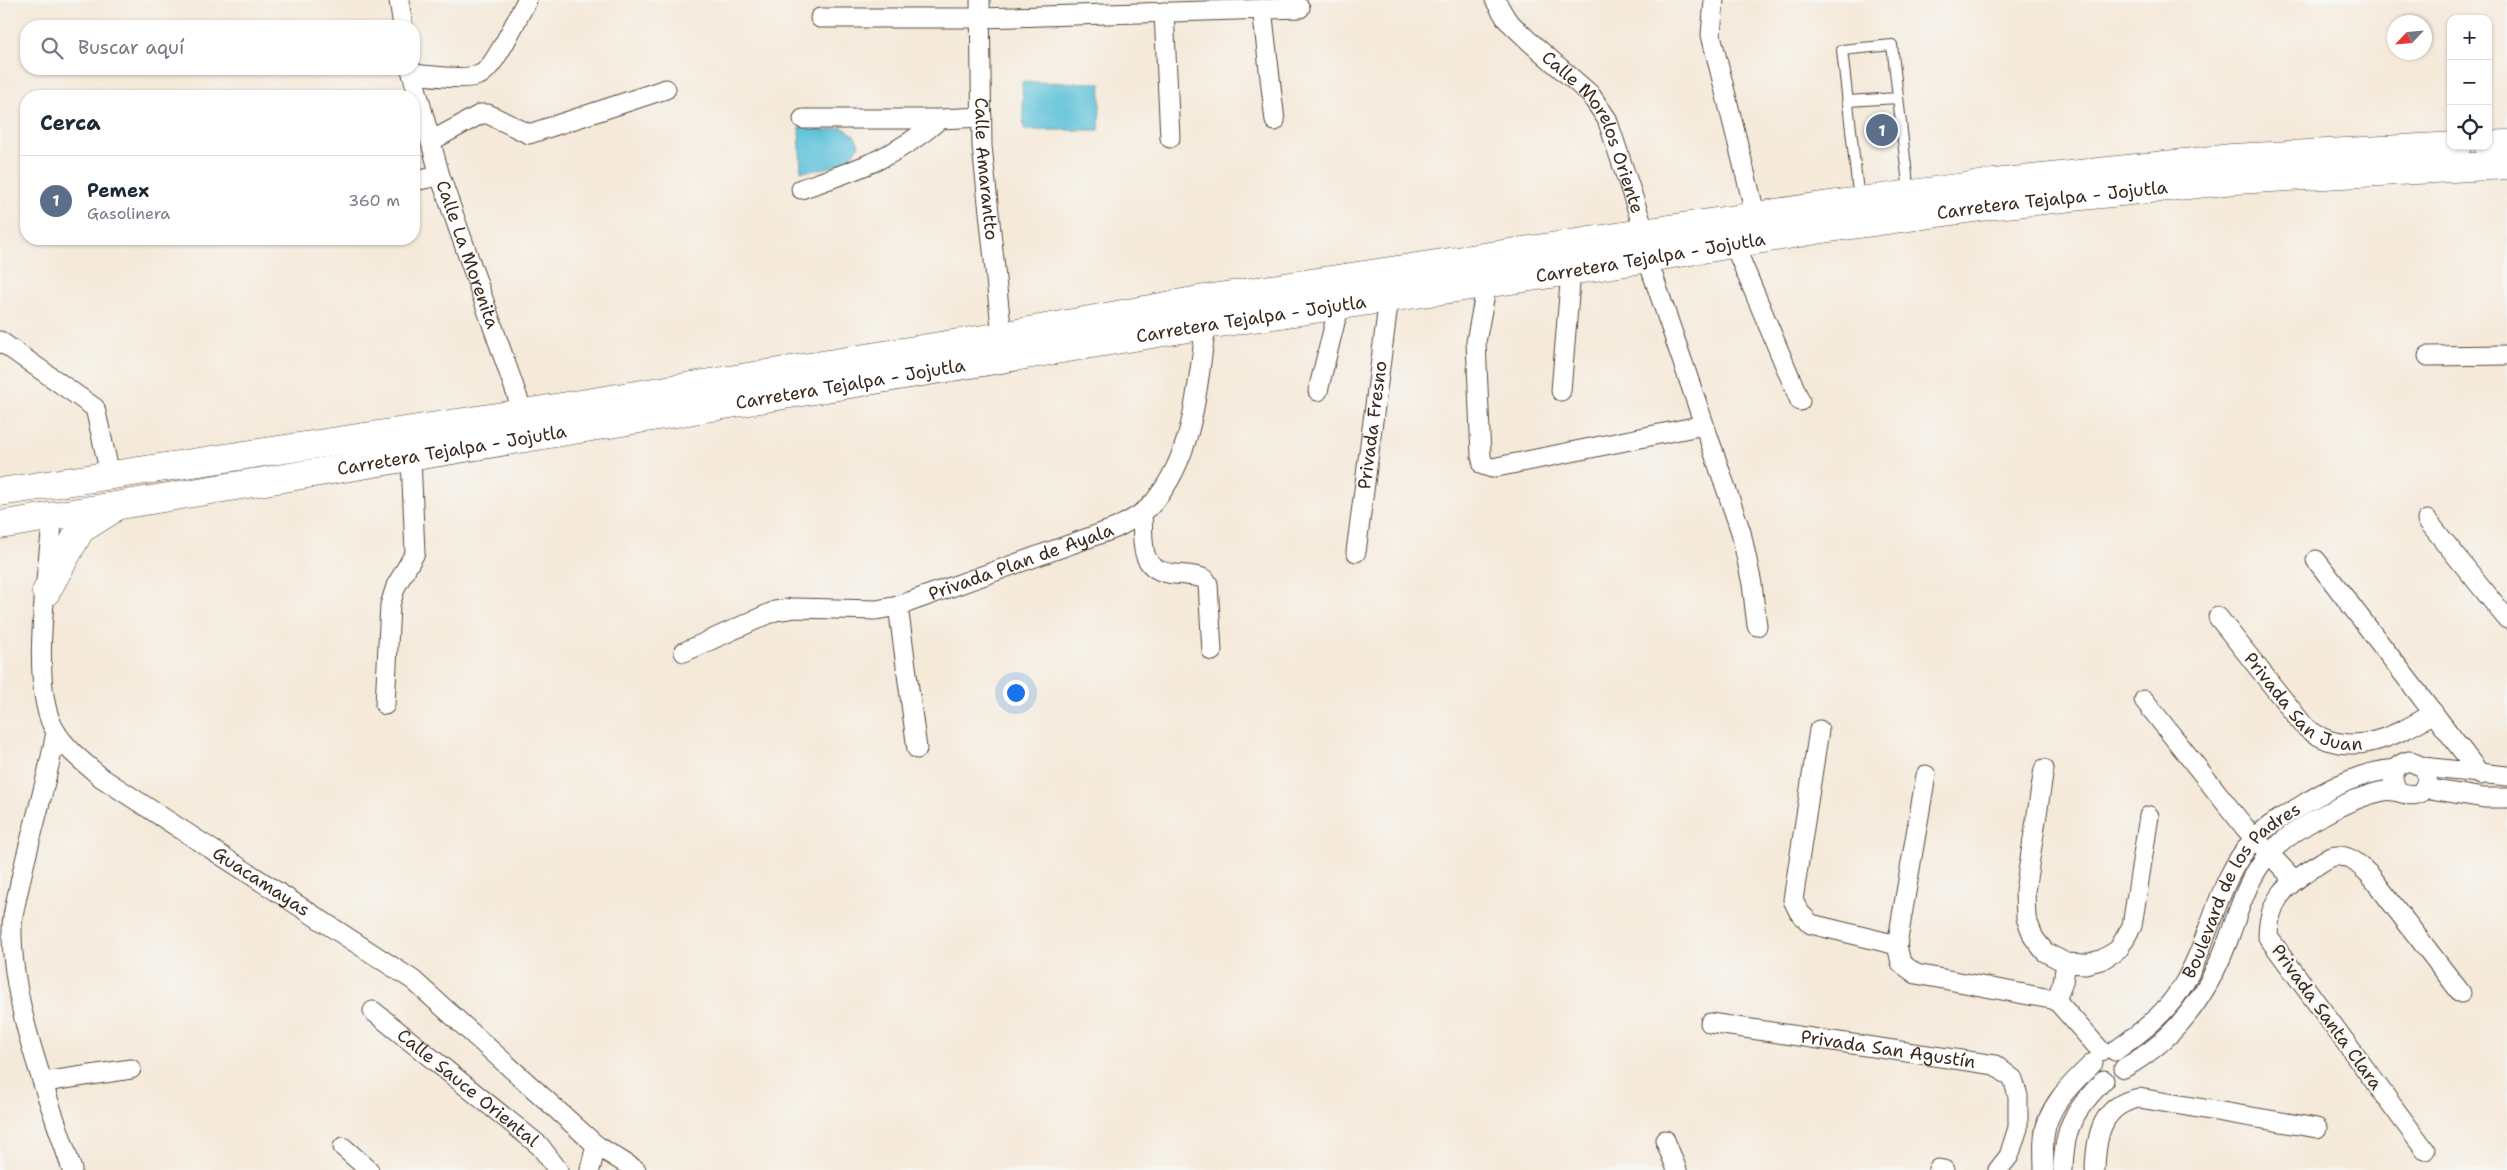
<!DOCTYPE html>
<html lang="es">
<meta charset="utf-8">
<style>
:root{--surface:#fff;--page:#f2f2f3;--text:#1f2937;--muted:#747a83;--line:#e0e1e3;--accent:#1f6fb2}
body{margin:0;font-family:"Shantell Sans",sans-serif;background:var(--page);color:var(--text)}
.controls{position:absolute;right:15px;top:15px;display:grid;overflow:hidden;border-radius:10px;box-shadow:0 1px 4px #0004}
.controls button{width:45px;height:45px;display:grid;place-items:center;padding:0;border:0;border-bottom:1px solid var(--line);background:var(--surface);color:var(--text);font:25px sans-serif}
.compass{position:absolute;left:2387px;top:15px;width:45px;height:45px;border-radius:50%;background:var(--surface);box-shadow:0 1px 4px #0004;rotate:244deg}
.you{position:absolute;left:1015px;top:692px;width:18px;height:18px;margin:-12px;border:4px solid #fff;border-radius:50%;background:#1a73e8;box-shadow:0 0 0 8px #1a73e833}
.badge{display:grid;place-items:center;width:32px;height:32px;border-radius:50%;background:var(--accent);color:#fff;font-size:16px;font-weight:700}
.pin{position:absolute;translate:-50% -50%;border:2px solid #fff;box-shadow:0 1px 5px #0006}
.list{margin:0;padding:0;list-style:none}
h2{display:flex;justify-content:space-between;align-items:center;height:65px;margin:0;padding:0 20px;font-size:21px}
h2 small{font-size:16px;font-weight:400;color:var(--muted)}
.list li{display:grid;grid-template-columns:32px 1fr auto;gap:15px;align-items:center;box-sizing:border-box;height:90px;padding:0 20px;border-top:1px solid var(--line)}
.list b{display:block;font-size:19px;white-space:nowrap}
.list p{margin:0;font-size:16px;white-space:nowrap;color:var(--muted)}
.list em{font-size:16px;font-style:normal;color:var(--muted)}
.icon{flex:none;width:28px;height:28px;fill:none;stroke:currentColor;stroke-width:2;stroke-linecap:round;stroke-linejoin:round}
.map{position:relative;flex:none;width:2507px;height:1170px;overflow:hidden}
.search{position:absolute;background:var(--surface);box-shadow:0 1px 4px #0004;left:20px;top:20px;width:400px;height:55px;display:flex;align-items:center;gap:12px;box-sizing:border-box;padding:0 18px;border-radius:20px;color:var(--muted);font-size:19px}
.panel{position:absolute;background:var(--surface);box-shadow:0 1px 4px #0004;left:20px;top:90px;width:400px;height:155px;border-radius:20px}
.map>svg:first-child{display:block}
.water{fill:#5bc1d9;stroke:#4b767c}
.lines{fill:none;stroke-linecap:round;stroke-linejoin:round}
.service-casing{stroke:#57473a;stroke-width:12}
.minor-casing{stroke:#57473a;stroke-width:21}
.secondary-casing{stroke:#57473a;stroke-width:29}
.service{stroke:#fff;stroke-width:10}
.minor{stroke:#fff;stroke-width:19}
.secondary{stroke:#fff;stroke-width:28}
.labels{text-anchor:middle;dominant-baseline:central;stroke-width:5;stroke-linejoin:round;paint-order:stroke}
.street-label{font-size:18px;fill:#3b2a1e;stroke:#f6f6f2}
</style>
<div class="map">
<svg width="2507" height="1170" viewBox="0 0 2507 1170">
<rect width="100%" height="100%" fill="#f6f6f2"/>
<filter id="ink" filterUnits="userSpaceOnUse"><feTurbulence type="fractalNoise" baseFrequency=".02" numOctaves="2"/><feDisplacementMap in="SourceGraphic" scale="10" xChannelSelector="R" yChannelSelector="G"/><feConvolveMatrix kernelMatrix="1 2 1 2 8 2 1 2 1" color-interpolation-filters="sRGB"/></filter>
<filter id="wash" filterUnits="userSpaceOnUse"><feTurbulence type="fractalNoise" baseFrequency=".0096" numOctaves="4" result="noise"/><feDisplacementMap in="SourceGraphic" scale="20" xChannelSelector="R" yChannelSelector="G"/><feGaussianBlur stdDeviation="1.12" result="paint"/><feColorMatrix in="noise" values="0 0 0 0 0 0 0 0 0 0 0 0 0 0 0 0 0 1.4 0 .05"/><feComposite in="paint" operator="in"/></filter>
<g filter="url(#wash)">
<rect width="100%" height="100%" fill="#f5e9d9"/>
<!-- water -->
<path class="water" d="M1022,82L1101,83L1099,130H1024Z
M810,126L825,131L842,127L854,135L859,144C856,149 854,155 850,158C840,166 813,172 801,171L799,128Z"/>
</g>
<g filter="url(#ink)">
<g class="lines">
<!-- service casing -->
<g class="service-casing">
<path id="service" d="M1847,101L1898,98
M1859,201L1842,50L1892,45L1909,193"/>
</g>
<!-- minor casing -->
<g class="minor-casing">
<g id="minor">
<path d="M399,0L403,26"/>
<path id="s1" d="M980,0L982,146L1002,336"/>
<path id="s2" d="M1495,0L1507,20L1529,41L1590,94L1607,119L1645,233"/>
<path d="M1714,0L1711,35L1756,217"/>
<path d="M1262,9L1275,121"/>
<path d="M1164,12L1170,138"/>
<path d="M820,18H981L1300,8"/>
<path id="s3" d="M411,69L440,176L527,424"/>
<path d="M412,74C430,75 463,81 479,75C494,70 518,16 527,0"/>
<path d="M803,119H940L982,117"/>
<path d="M431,141L481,114H488L529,134L666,89"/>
<path d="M414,181L440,176"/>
<path d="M801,189C856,170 895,158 940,119"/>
<path d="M1734,244L1800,401"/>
<path d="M1647,258L1741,532L1752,584L1757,626"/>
<path d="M1487,283L1476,342L1481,456L1483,465L1492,468L1704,425"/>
<path d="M0,341L95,408L110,474"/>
<path d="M2428,356L2507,355"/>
<path d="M1318,391L1336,318L1341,306"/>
<path d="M1561,391L1571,271"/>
<path d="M1142,513C1144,543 1137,571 1175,574C1185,575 1196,575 1205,579L1208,584L1212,651"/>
<path id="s4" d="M53,516C48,569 28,689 56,732C67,750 86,764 102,778L413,980L596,1145L636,1170"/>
<path d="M2427,520L2507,619"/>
<path id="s5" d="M1356,552L1389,298"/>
<path d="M2316,560L2481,775"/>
<path d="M898,606L917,749"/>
<path id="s6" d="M2218,617L2305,727C2348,761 2392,738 2434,713"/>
<path id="s7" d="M684,652L775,611L795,608L876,610L898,606L1116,528C1129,521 1144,514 1154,502C1195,453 1197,386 1206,325"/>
<path d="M2144,700L2246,829L2294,880"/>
<path d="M385,705L390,605L396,586L415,553L411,457"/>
<path d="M1819,730L1793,900L1799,912L1811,924L1897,945"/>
<path d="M56,732C47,783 31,832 20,883C17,898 12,914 12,928C11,1006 48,1096 72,1170"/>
<path d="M2423,767L2507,776"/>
<path d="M2044,769L2025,891L2026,918L2034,938L2045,952L2066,963L2085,964L2101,960L2118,950L2132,926L2149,816"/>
<path d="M1926,775L1897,945L1901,963L1916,974L2056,1000"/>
<path d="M2424,788L2484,798H2507"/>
<path d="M2056,1000L2101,1051"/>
<path d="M2056,1000L2063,982L2066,963"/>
<path id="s8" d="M373,1011L540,1146L558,1170"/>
<path id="s9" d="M1710,1023L1995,1065L2013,1079L2018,1096V1128L2009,1156L1998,1170"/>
<path id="s10" d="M2115,1051C2140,1033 2167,1013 2183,985C2211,939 2217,879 2254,839C2268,824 2290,813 2307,802C2335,785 2363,772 2395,769"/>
<path d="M2124,1068C2179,1038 2211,990 2231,932C2240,906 2250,874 2269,854C2293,828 2349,798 2384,791C2398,788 2407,799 2420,793C2428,785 2429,776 2423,767L2409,761C2393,765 2389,778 2398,791"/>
<path d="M44,1082L131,1069"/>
<path d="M1665,1140L1677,1170"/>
<path d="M343,1147L369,1170"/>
<path d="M2425,1150L2268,937C2268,902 2284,886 2313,868C2320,863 2329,856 2337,856C2351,855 2361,867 2370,875L2461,993"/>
<path d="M1938,1169L1944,1170"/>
<path d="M590,1170L596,1145"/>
<path d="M2044,1170C2044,1160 2043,1149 2044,1138C2046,1107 2072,1083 2093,1063"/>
<path d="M2063,1170C2064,1126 2074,1111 2104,1080"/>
<path d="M2095,1170C2096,1136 2101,1105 2139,1098L2317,1128"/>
</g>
</g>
<!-- secondary casing -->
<g class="secondary-casing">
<g id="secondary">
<path d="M2488,145L2507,144"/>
<path d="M0,492L524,413L1002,336L1205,299L1822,206L1994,183L2232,158L2457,146"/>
<path id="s11" d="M0,525L1206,325L1571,271L1823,229L1996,205L2235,180L2507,165"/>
<path d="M46,592L80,530L110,511"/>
</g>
</g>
<!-- service -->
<use href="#service" class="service"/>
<!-- minor -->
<use href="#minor" class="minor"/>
<!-- secondary -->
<use href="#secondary" class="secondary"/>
</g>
</g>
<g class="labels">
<!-- street labels -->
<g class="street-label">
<text stroke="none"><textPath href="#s2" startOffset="169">Calle Morelos Oriente</textPath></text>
<text stroke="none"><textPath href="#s1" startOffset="169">Calle Amarantto</textPath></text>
<text stroke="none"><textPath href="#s11" startOffset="2078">Carretera Tejalpa - Jojutla</textPath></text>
<text stroke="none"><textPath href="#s3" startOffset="194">Calle La Morenita</textPath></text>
<text stroke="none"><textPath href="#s11" startOffset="1672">Carretera Tejalpa - Jojutla</textPath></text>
<text stroke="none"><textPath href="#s11" startOffset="1268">Carretera Tejalpa - Jojutla</textPath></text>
<text stroke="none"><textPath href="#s11" startOffset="862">Carretera Tejalpa - Jojutla</textPath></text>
<text stroke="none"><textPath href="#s5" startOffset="128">Privada Fresno</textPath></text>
<text stroke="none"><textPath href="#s11" startOffset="458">Carretera Tejalpa - Jojutla</textPath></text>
<text stroke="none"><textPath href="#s7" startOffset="354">Privada Plan de Ayala</textPath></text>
<text stroke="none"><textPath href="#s6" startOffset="125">Privada San Juan</textPath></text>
<text stroke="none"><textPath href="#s4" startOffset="474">Guacamayas</textPath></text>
<text stroke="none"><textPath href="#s10" startOffset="209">Boulevard de los Padres</textPath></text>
<text transform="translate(2327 1017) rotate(54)">Privada Santa Clara</text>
<text stroke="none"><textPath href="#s9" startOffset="180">Privada San Agustín</textPath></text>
<text stroke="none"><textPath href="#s8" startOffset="122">Calle Sauce Oriental</textPath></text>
</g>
</g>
</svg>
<div class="controls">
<button>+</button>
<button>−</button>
<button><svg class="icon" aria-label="locate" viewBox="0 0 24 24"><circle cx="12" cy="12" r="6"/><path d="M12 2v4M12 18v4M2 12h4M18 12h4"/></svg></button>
</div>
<svg class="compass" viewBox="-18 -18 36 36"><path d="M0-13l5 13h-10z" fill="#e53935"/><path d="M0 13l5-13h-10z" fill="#747a83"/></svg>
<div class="you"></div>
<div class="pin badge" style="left:1882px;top:130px;background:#5c6f8a">1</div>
<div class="search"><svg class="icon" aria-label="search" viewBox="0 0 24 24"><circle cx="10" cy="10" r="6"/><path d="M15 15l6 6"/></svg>Buscar aquí</div>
<section class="panel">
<h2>Cerca<small></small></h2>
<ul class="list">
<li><span class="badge" style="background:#5c6f8a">1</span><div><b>Pemex</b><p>Gasolinera</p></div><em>360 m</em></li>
</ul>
</section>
</div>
